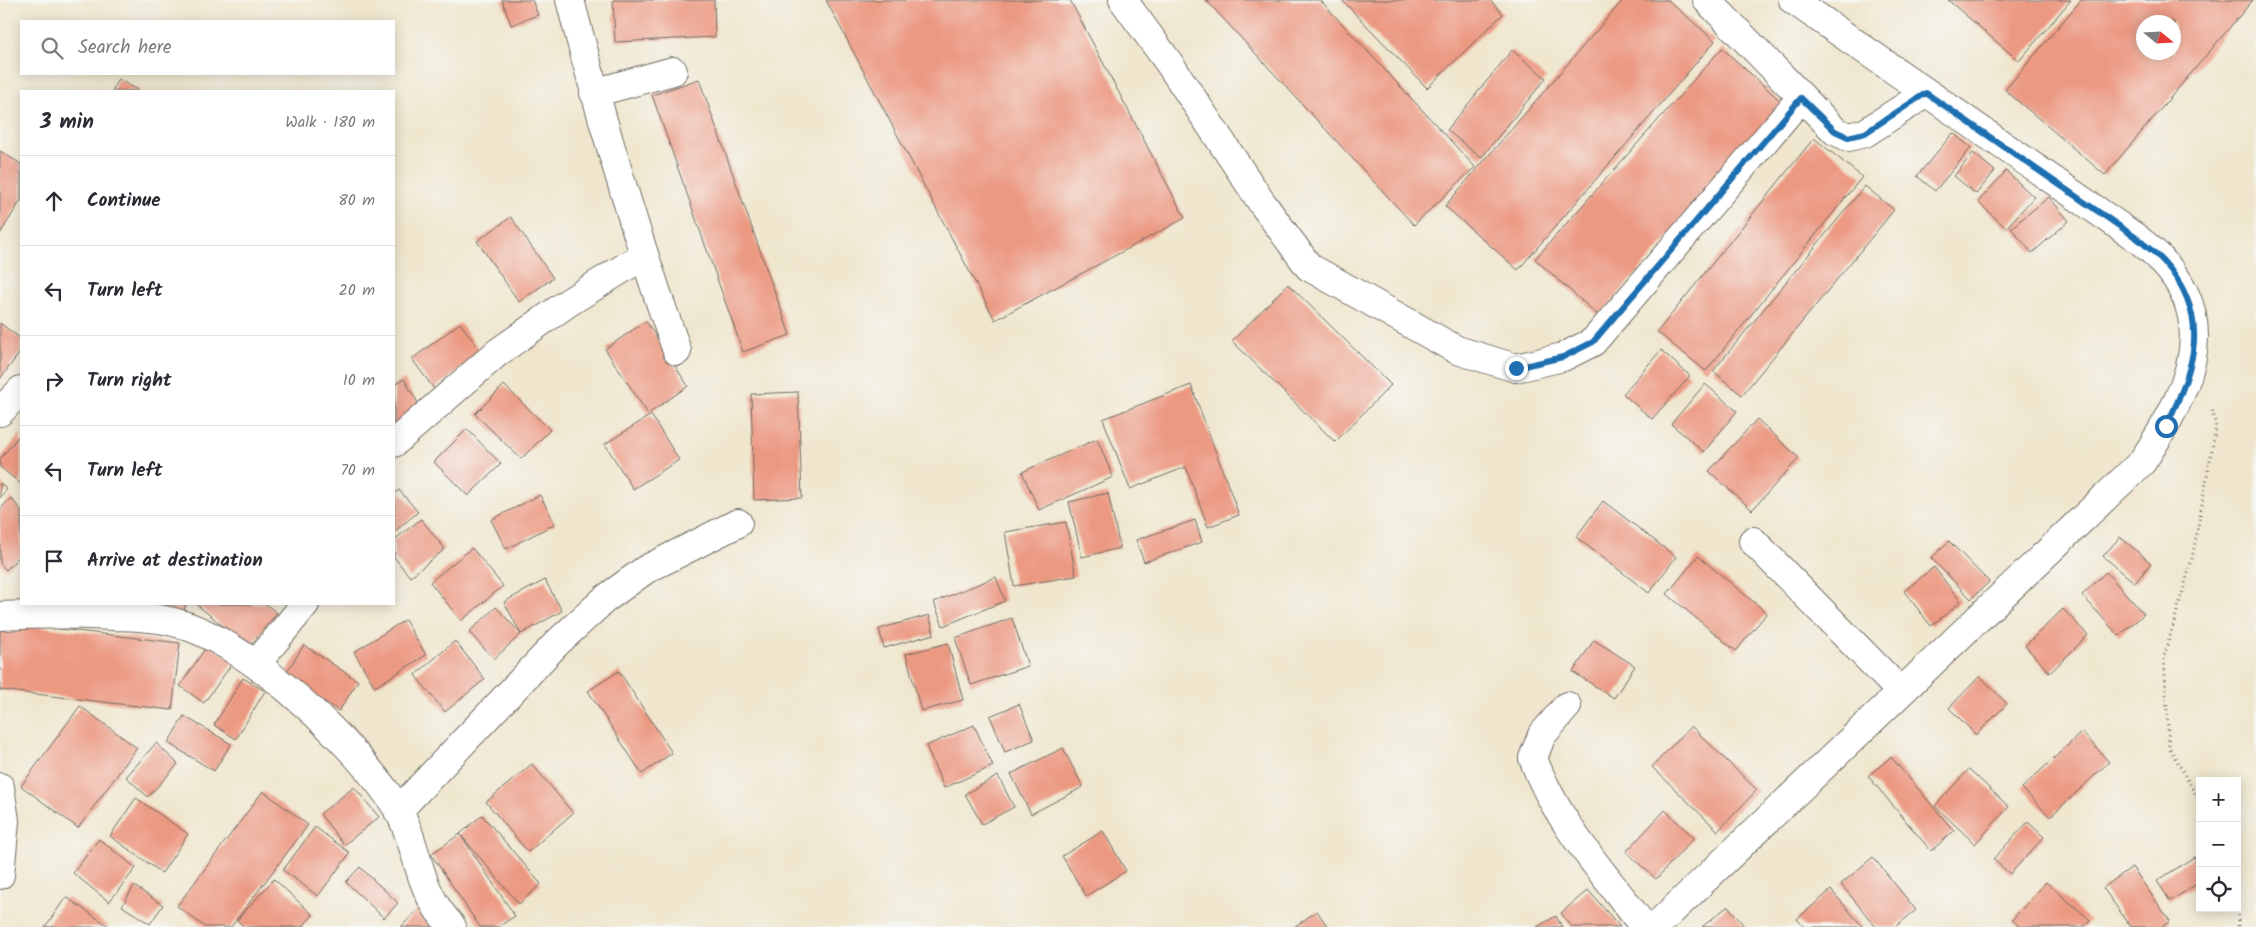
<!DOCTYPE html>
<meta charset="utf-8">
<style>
:root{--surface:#fff;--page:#f2f2f3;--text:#2b2b33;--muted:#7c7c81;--line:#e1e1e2}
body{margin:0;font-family:Kalam,sans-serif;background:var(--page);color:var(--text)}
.controls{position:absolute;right:15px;bottom:15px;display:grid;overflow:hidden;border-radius:0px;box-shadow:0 2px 12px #0003}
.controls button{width:45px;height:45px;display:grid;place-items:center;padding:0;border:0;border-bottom:1px solid var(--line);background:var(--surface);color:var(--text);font:25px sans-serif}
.compass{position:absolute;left:2136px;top:15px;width:45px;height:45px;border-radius:50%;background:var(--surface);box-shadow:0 2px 12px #0003;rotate:108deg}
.stop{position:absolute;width:15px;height:15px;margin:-11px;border:4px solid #1f6fb2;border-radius:50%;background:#fff}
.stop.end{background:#1f6fb2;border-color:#fff;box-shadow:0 1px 5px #0008}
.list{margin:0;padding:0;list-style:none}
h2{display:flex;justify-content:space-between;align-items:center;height:65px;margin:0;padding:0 20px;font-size:21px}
h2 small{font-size:16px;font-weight:400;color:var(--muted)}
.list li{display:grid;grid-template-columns:32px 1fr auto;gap:15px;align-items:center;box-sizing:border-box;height:90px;padding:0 20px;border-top:1px solid var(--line)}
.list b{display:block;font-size:19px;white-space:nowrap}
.list em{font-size:16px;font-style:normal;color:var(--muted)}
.icon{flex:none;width:28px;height:28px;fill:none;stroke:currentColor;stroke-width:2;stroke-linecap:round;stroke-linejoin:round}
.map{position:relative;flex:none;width:2256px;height:927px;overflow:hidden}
.search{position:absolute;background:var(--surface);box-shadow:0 2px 12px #0003;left:20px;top:20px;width:375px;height:55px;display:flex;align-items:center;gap:12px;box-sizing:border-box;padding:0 18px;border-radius:0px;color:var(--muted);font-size:19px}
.panel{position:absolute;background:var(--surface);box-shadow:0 2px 12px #0003;left:20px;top:90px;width:375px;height:515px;border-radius:0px}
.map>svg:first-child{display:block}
.building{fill:#ec9982;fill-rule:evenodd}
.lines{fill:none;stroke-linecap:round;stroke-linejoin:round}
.minor-casing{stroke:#706c64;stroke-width:30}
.path{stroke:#706c64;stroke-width:3;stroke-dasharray:1 4;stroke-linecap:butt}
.minor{stroke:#fff;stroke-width:28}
.route{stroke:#1f6fb2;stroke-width:6}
</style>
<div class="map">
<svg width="2256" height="927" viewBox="0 0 2256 927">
<rect width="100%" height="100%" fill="#f6f6f2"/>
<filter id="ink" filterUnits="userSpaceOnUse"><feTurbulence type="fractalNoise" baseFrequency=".02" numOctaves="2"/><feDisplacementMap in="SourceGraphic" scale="10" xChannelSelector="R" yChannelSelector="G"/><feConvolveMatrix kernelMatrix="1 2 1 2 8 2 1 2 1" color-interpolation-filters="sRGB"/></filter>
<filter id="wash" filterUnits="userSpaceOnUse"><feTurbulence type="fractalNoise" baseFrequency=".0096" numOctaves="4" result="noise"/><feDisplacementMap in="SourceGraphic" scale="20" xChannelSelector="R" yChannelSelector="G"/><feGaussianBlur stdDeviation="1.12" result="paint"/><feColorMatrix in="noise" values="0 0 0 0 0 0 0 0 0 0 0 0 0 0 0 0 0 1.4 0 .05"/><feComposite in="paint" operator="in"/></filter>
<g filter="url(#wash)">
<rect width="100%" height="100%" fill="#efe6cd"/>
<g id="blocks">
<!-- building -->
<path class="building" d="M502,0H532L538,15L511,25Z
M613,0H714L715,37L615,42Z
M826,0H1070L1185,218L995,320Z
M1206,0H1320L1475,167L1414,225Z
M1342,0H1490L1503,14L1427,88Z
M1623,0H1668L1715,41L1518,270L1445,206Z
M1948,0H2071L2019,61Z
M2081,0H2253L2105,175L2005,90ZM2144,22H2174V52H2144Z
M1722,48L1785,105L1599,316L1535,259Z
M1512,50L1546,78L1481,158L1447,130Z
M118,79L140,91H112Z
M699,79L790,335L743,352L652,95Z
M1953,133L1971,148L1935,191L1917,176Z
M1814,138L1862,177L1706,371L1657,332Z
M0,151L21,164V200L0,234Z
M1973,153L1995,171L1976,194L1954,176Z
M2006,171L2034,197L2006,228L1978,202Z
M1865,186L1894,210L1742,395L1713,371Z
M2049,197L2069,221L2032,253L2011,228Z
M511,217L553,278L519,302L477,241Z
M1288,284L1391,385L1335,442L1232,341Z
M646,321L688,386L648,414L605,349Z
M0,323L21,339V351L0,379Z
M460,323L482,353L434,389L412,359Z
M1661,350L1690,376L1652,419L1623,394Z
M404,379L425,415L394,432V385Z
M1705,384L1737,411L1704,452L1671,424Z
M504,385L550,430L521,459L475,414Z
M1191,385L1239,515L1208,527L1186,467L1130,489L1103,419Z
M798,392L802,498L754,500L751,394Z
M651,415L679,460L633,489L605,444Z
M1757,419L1799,458L1752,510L1709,471Z
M467,429L501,464L468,496L434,462Z
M21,433V484L0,467V459Z
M1097,439L1113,477L1039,510L1022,472Z
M0,483L7,489L0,498Z
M399,490L418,512L394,532V494Z
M1108,493L1120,548L1082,557L1069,502Z
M540,495L555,524L506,549L491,520Z
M11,498L21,510V555L6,570L0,563V509Z
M1603,501L1676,557L1649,593L1576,537Z
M421,519L445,549L410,577L394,557V540Z
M1195,520L1202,542L1144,562L1136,540Z
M1066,522L1076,576L1014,586L1005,532Z
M2120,537L2151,563L2135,583L2103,556Z
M1949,541L1989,582L1971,599L1931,558Z
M472,548L503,586L461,621L430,582Z
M1698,556L1767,613L1736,651L1667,594Z
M1934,567L1961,602L1931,626L1904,591Z
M2106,572L2144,614L2119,636L2082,595Z
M996,577L1005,601L943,626L934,602Z
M545,580L562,611L521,634L504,602Z
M140,604H186L181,619Z
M196,604H266L277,613L249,647Z
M496,607L521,634L494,659L469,632Z
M2063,609L2088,635L2050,673L2025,646Z
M929,615L934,634L884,648L879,629Z
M1012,618L1028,666L971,685L955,638Z
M405,620L426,655L375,687L354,652Z
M0,622L180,643L172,710L0,690Z
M1594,640L1635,666L1614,698L1573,672Z
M455,641L485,679L445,712L415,675Z
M948,643L963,700L921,711L906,654Z
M208,644L234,661L204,703L180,686Z
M304,645L358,681L339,711L284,676Z
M619,671L672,753L642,774L588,691Z
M1980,676L2007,704L1976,735L1949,708Z
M243,678L265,691L236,739L214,725Z
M1019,704L1034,740L1005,752L990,716Z
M80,706L137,748L78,828L21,786Z
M184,716L231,744L214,771L168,743Z
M974,725L993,766L944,788L926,746Z
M1691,726L1757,790L1718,831L1652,767Z
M2082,732L2109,762L2050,817L2022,788Z
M156,743L178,764L148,797L126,777Z
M1063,748L1083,787L1031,814L1011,774Z
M1891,757L1954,831L1931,851L1868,776Z
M532,764L573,813L528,852L486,802Z
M1969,769L2009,807L1975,844L1935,806Z
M998,776L1014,807L982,824L965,794Z
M354,787L379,817L344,845L320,814Z
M263,791L308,825L231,927H205L177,906Z
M136,798L188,834L162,873L110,836Z
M1665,810L1694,838L1656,879L1626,852Z
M482,815L541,884L519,904L460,834Z
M2028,822L2044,837L2010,874L1993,859Z
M315,827L350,853L318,896L283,870Z
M1103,831L1126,871L1086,896L1062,856Z
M460,834L515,916L498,927H480L431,854Z
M99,839L136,868L109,902L73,873Z
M1873,857L1916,910L1895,927H1876L1841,884Z
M2194,857L2200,866V882L2170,901L2157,881Z
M360,867L398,903L384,918L346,882Z
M2132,867L2170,921L2162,927H2131L2103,888Z
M274,879L313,915L302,927H244L237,920Z
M2046,882L2090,920L2084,927H2020L2012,920Z
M134,886L163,905L150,924L122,906Z
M1588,890L1620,927H1572L1561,913Z
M1831,890L1863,927H1804L1797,919Z
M66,897L110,927H45Z
M1728,906L1745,927H1702Z
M420,907L441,927H401Z
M1317,911L1328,927H1294Z
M1556,916L1562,927H1537Z"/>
</g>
</g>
<g filter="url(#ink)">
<use href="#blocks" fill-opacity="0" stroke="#706c64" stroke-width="1"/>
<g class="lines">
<!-- minor casing -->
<g class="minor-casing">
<path id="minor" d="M570,0C601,119 636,236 677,351
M1123,0L1169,63L1262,203L1309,267L1457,350L1516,368L1563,357L1593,342L1801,98
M1707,0L1835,131L1848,137L1865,133L1926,93
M594,93L673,71
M0,412L21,390
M394,443L497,353L569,302L643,256
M1753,541L1900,691
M0,616C38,614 75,614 113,616C135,617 157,617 177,623C249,642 358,746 397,808C415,837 417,877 436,906C440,914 447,920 452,927
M257,663L305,604
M1567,706L1542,735L1533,758C1556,822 1604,873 1644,927
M0,787L5,821L0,875
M398,811L557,643L605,599L645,570L738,523
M1655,927L2142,462C2183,400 2224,327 2163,262C2156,253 2146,246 2138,239L1793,0"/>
</g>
<!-- path -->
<path class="path" d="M2200,802L2169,747L2164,657L2192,559L2216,427L2212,408
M2237,870L2238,927"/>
<!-- minor -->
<use href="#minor" class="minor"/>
</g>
</g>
<g class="lines" filter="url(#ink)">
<!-- route -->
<path class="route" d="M1516,368L1563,357L1593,342L1801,98L1835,131L1848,137L1865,133L1926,93L2138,239C2146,246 2156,253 2164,262C2212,316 2195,369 2166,426"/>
</g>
</svg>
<div class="controls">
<button>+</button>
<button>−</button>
<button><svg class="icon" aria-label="locate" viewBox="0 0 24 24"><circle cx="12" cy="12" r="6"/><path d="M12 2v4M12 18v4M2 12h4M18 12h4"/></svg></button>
</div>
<svg class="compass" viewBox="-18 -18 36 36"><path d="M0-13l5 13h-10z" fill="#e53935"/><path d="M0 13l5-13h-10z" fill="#7c7c81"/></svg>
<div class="stop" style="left:2166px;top:426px"></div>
<div class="stop end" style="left:1516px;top:368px"></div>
<div class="search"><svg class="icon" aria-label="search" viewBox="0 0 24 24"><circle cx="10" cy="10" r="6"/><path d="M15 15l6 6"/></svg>Search here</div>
<section class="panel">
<h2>3 min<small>Walk · 180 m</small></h2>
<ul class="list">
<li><svg class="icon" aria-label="ahead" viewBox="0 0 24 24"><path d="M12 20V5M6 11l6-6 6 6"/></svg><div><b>Continue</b></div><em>80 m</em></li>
<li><svg class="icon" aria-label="left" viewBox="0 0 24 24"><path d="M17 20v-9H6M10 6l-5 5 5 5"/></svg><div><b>Turn left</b></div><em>20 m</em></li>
<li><svg class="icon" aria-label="right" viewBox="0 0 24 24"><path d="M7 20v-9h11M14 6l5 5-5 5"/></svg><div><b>Turn right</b></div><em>10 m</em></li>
<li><svg class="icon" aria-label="left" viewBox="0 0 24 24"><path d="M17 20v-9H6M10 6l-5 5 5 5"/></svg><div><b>Turn left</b></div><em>70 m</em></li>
<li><svg class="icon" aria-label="arrive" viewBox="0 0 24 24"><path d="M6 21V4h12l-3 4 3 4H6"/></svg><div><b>Arrive at destination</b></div></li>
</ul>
</section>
</div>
